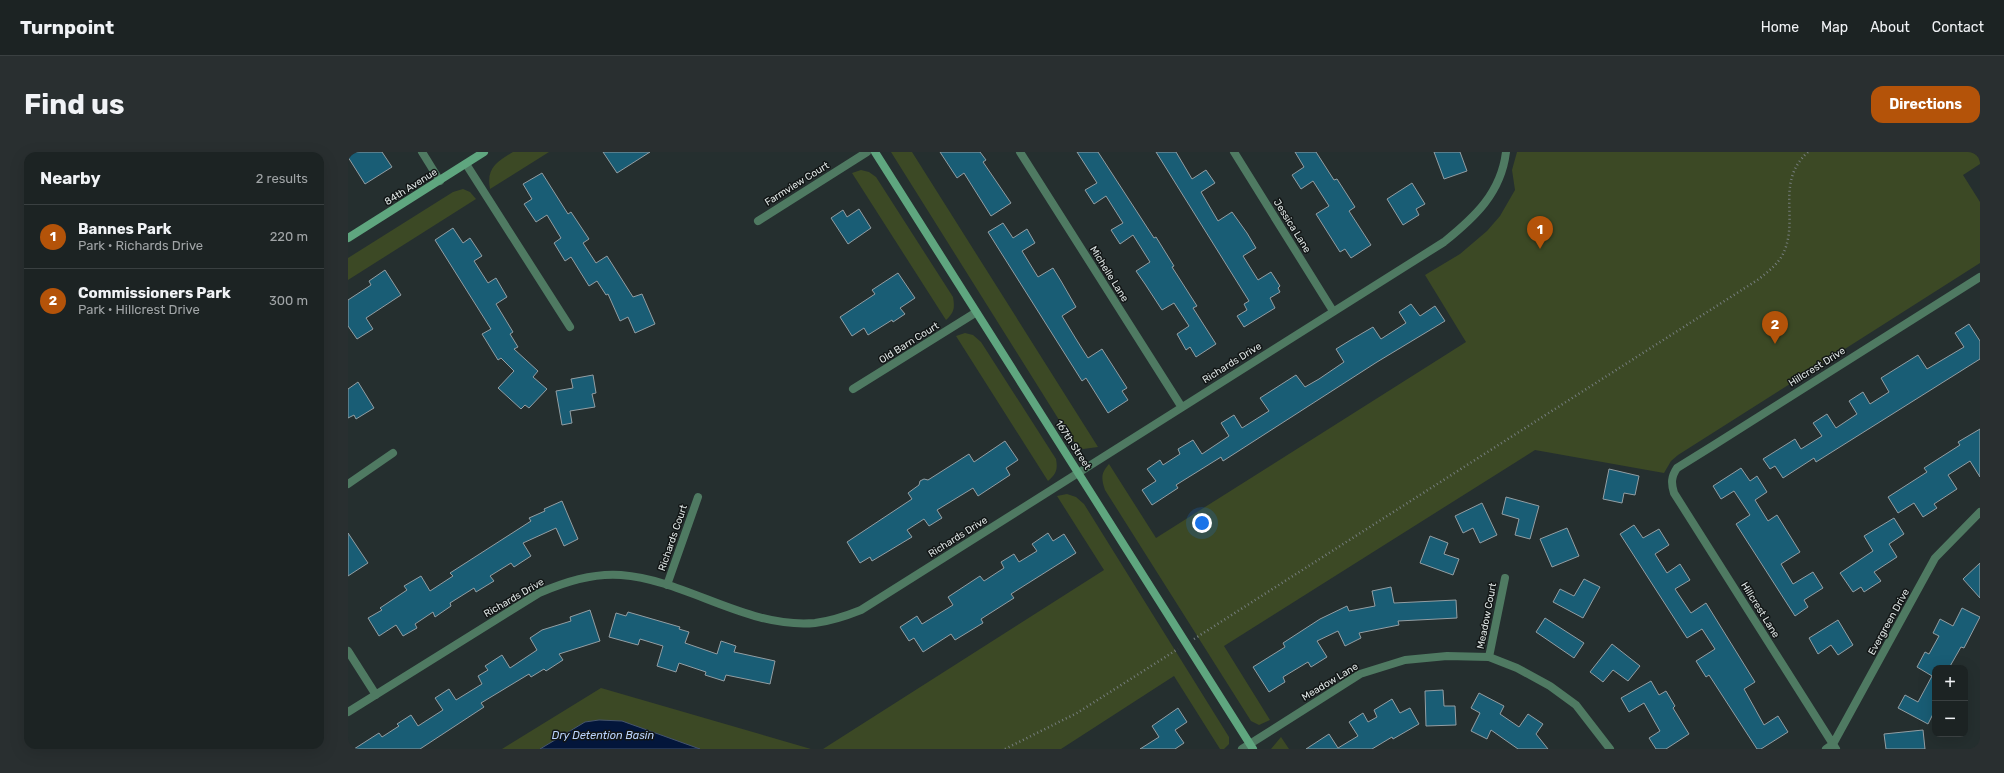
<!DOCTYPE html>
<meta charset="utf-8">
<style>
:root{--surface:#1c2323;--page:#292f30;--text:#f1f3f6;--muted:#a0a4a6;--line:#3a4041;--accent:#b45309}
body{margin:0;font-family:Rubik,sans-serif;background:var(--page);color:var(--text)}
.controls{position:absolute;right:12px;bottom:12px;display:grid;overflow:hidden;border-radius:8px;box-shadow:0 4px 16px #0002}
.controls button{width:36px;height:36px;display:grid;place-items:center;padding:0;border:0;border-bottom:1px solid var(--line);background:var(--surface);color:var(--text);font:20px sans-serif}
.you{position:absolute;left:854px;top:371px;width:14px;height:14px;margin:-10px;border:3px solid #fff;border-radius:50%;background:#1a73e8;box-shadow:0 0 0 6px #1a73e833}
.badge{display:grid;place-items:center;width:26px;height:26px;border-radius:50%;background:var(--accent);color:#fff;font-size:13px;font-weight:700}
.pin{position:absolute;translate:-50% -33px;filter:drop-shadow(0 1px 2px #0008)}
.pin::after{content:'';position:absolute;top:21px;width:14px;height:12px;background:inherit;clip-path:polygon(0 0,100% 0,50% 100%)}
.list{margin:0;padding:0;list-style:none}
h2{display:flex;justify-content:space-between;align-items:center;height:52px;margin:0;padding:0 16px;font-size:17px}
h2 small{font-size:13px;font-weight:400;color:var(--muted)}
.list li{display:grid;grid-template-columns:26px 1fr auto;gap:12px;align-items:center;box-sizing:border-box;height:64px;padding:0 16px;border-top:1px solid var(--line)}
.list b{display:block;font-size:15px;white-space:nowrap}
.list p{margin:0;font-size:13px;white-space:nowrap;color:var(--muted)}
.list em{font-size:13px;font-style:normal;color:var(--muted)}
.map{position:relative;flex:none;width:1632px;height:597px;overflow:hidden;border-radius:12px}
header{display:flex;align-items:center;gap:24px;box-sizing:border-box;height:56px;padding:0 20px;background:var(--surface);border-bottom:1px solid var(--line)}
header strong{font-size:19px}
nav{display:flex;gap:22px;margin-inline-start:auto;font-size:14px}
.intro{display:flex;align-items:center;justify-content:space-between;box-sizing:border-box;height:96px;padding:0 24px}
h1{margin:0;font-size:28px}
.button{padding:10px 18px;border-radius:12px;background:var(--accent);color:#fff;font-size:14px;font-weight:700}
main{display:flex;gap:24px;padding:0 24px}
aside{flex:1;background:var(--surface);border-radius:12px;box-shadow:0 4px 16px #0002}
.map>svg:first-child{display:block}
.green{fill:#3c4925}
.water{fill:#03163b;stroke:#45546e}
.building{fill:#195d75;stroke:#939ea3}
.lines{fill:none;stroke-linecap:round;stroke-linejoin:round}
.path{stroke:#767e7e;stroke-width:2.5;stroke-dasharray:1 3;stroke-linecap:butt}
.street{stroke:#4f7a62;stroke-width:8}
.secondary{stroke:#5fa67f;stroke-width:8}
.labels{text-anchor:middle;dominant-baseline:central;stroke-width:3;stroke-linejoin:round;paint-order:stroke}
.street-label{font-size:10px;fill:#dee5e4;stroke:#121616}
.water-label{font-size:11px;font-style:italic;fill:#bbd4fd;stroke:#121616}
</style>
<header>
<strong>Turnpoint</strong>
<nav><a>Home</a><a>Map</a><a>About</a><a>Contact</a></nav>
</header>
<div class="intro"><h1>Find us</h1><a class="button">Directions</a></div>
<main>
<aside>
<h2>Nearby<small>2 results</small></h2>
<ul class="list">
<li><span class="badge">1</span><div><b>Bannes Park</b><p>Park · Richards Drive</p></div><em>220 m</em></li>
<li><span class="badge">2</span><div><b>Commissioners Park</b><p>Park · Hillcrest Drive</p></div><em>300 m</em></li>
</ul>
</aside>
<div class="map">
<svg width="1632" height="597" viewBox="0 0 1632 597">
<rect width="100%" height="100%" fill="#252f2f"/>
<!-- green -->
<path class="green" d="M165,0H201L142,37C138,16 149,10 165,0Z
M543,0H564L750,295L735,297L723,287Z
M1169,0H1632V12L1615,23L1632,50V111L1330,303L1323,309L1316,321L1187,298L876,494L922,568L911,573L903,569L757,338C753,326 753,321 761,312L808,386L1118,190L1077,123L1112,102L1139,79L1152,64L1167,38L1164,18Z
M513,18L521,20L528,25L605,145C607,156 606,161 598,168L504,21Z
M115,37L122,40L128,47L0,128V106L105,40Z
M617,181L625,183L633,190L708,307C710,318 708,322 700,329L608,184Z
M719,342L728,345L736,352L881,585V592L876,597H872L826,524L713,597H475L756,418L709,344Z
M253,536L463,597H154Z
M933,585L941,597H923Z"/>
<!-- water -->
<path class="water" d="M251,568L274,569L352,597H192L237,570Z"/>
<!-- building -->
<path class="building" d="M0,0H34L44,15L17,32L0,5Z
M255,0H302L269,21Z
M592,0H632L638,8L635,10L663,51L643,64L616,21L609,26Z
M729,0H750L806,86L808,85L826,114L824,115L849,154L845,156L868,192L848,205L842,195L838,198L829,182L841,174L826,151L814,158L797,132L788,119L802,110L785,83L772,92L763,78L775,71L758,44L746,52L737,38L749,31Z
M808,0H828L844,27L858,18L867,31L853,40L870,69L884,60L899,81L908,96L895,104L910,128L923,120L932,134L930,136L932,140L922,146L927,156L896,175L889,164L899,158L896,152L901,149Z
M947,0H968L986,28L989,27L1007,55L1001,59L1023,93L1003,106L997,97L992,100L968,62L981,54L965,29L953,37L944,23L956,15Z
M1086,0H1112L1119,19L1096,27Z
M194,21L220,62L223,60L241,87L235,91L248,111L259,104L285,145L294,142L307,172L287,181L280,165L272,169L260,142L258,143L249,129L241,134L223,105L217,109L206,91L213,86L199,63L188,70L176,52L184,47L175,32Z
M1064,31L1077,52L1068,57L1071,63L1055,73L1039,47Z
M511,57L523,76L500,92L483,66L495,58L499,65Z
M655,71L665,86L679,77L687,91L674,99L690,125L705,116L713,129L728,155L714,164L728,187L740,206L754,197L779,236L774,239L780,248L760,261L738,226L734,229L640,80Z
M105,76L115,91L122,86L134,104L126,109L140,131L148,126L159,145L148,152L165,180L162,182L170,195L166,197L190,219L185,225L199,237L181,256L177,253L173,257L150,236L166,219L153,206L150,208L134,182L143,177L87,88Z
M37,118L53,143L18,166L25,177L9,187L0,174V148L23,133L21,129Z
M550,121L567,146L552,156L557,162L545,170L544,168L520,183L516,176L504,184L492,165L527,142L524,138Z
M1063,152L1072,164L1087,154L1097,169L1029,210L875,309L873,305L828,333L830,336L804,353L794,338L808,329L799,317L812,308L815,313L832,302L830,297L845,288L854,302L881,284L873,271L886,263L894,276L921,259L912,246L948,223L957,235L971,227L996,210L988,197L1001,189L1025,175L1033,187L1058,171L1051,160Z
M1621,172L1632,189V207L1468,310L1466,306L1435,326L1427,314L1422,317L1415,307L1447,287L1453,297L1474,284L1465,271L1479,262L1488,276L1509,262L1501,249L1515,240L1522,252L1541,240L1533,226L1570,203L1579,217L1616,195L1607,181Z
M245,223L248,241L244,242L247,255L222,259L224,271L214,273L208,239L225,236L223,227Z
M10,230L26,256L8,267L6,263L0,266V237Z
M1632,277V325L1622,309L1600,323L1609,337L1586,352L1589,356L1575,365L1566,351L1550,361L1540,345L1579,320L1576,316L1612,293L1610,290Z
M657,289L670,308L658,316L662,323L630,344L625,336L589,358L594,366L581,374L576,367L559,378L564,385L524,409L522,405L512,411L499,390L564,347L560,341L571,333L572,329L576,327L580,328L621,302L626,310Z
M1393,316L1402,329L1409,324L1419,340L1407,348L1420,369L1429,363L1452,400L1433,412L1445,432L1465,420L1475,436L1456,448L1460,455L1447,464L1388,372L1402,363L1386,339L1373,347L1365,334Z
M1261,317L1291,324L1287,343L1276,341L1274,351L1255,347Z
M1158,345L1191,354L1182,387L1167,383L1171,367L1154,362Z
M214,349L230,387L216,394L208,376L175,391L183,404L166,415L163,411L142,424L146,429L128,440L126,436L102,451L103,454L87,465L85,460L67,472L69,476L55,484L48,473L31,484L20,466L34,458L32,456L59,438L56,434L73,424L82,439L105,424L102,421L183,369L181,366L197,359L196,357Z
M1134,351L1149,383L1132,391L1125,376L1115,381L1107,364Z
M1546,366L1556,382L1541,392L1549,405L1526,420L1533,429L1516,440L1513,435L1505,440L1492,421L1525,399L1516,384Z
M1286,373L1295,386L1311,377L1321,393L1307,402L1319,421L1332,412L1342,428L1327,437L1343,461L1358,451L1407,530L1396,537L1416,573L1430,564L1440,580L1413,597H1409L1361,523L1358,525L1348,509L1367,497L1354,477L1339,486L1272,382Z
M1219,376L1231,404L1204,415L1192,387Z
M0,381L20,411L0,424Z
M700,381L705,389L716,382L728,401L663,442L666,446L633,467L635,471L607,488L603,482L575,500L566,486L561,489L552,475L569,464L574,472L605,453L600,445L632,424L636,429L656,416L653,410L666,402L671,410L689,399L684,392Z
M1082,384L1100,391L1096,402L1111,407L1105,423L1072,411Z
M1632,411V446L1615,427Z
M1236,427L1252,435L1235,466L1205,450L1212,437L1226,444Z
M1043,435L1046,451L1108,448L1109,466L1050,469L1051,473L1011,481L1013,486L997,494L990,479L969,489L979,505L963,515L960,510L935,525L937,530L921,540L905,515L937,495L935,491L972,467L999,454L1001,459L1027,454L1024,439Z
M1614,456L1632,465L1616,496L1613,495L1601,516H1587V558L1580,572L1550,556L1557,543L1570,550L1584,524L1569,515L1577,500L1581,502L1591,484L1585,481L1592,467L1605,474Z
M242,458L252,489L211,502L215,508L198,519L196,517L183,525L181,522L133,551L136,555L72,597H6L31,581L34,585L51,574L49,572L63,563L70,574L95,558L87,546L101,537L108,548L134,532L130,524L140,518L137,514L154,503L162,516L189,498L182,486L194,478L223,469L222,465Z
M280,460L332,475L331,477L341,480L337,491L369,502L373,489L388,494L386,500L427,509L422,532L378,523L376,529L357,523L358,520L331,511L328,520L309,514L315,494L292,487L290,493L261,485L268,461L278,464Z
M1197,466L1236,491L1226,506L1188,480Z
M1490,468L1505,493L1490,503L1483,493L1470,502L1461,486Z
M1264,492L1292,514L1280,529L1265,518L1255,530L1242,520Z
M1303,529L1311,543L1318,539L1327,554L1325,556L1341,582L1318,597H1308L1301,586L1312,579L1296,551L1281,560L1273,546Z
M1095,538L1096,554H1107L1108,573L1078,574L1077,539Z
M1131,541L1156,554L1152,562L1171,575L1180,562L1195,572L1188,582L1200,597H1170L1143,578L1139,587L1123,579L1132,561L1123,556Z
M1044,547L1052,561L1062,556L1071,572L1045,587L1044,585L1024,597H958L981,582L990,596L1010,584L1001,570L1015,561L1020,570L1029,565L1026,558Z
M830,556L839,570L827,578L836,591L827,597H792L811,585L804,574Z
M1575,578L1577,597H1538L1536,582Z"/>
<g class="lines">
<!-- path -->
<path class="path" d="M846,487L1411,127C1421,119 1431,111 1436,100C1451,65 1427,30 1460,0
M657,597L729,561L830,497"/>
<!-- street -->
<path class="street" d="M74,0L92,29
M672,0L833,254
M886,0L985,159
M118,12L222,175
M410,69L519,0
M505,237L627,161
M0,332L45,301
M319,433L350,345
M0,499L28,543
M1141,505L1157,426
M0,560L191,441C217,430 244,421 273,423C339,428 399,477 467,471C483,469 498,464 513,458L1096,90C1127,65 1153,41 1158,0
M894,597L1012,522L1057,508L1099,504L1141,505L1169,516L1202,534L1228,553L1262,597
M1478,597L1485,592L1587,406L1632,360
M1488,597L1326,341C1323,331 1323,325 1329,316L1366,293L1632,125"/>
<!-- secondary -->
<path class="secondary" d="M527,0L905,597
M0,86L136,0"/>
</g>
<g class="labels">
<!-- street labels -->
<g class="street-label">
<text transform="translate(449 32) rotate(-32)">Farmview Court</text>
<text transform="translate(63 35) rotate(-32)">84th Avenue</text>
<text transform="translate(944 74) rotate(58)">Jessica Lane</text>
<text transform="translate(761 122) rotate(58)">Michelle Lane</text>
<text transform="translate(561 191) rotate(-32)">Old Barn Court</text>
<text transform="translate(884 211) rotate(-32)">Richards Drive</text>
<text transform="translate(1469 215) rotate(-32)">Hillcrest Drive</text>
<text transform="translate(725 293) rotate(57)">167th Street</text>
<text transform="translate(610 385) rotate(-32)">Richards Drive</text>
<text transform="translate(325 386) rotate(-71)">Richards Court</text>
<text transform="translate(166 446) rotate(-30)">Richards Drive</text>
<text transform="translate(1412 458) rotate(58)">Hillcrest Lane</text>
<text transform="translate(1139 464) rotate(-79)">Meadow Court</text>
<text transform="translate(1541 470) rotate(-61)">Evergreen Drive</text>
<text transform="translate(982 530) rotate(-31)">Meadow Lane</text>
</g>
<!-- water labels -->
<g class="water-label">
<text x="255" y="583">Dry Detention Basin</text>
</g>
</g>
</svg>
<div class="controls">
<button>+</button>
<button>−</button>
</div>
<div class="you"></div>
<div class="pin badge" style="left:1192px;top:97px">1</div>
<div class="pin badge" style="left:1427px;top:192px">2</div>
</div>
</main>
